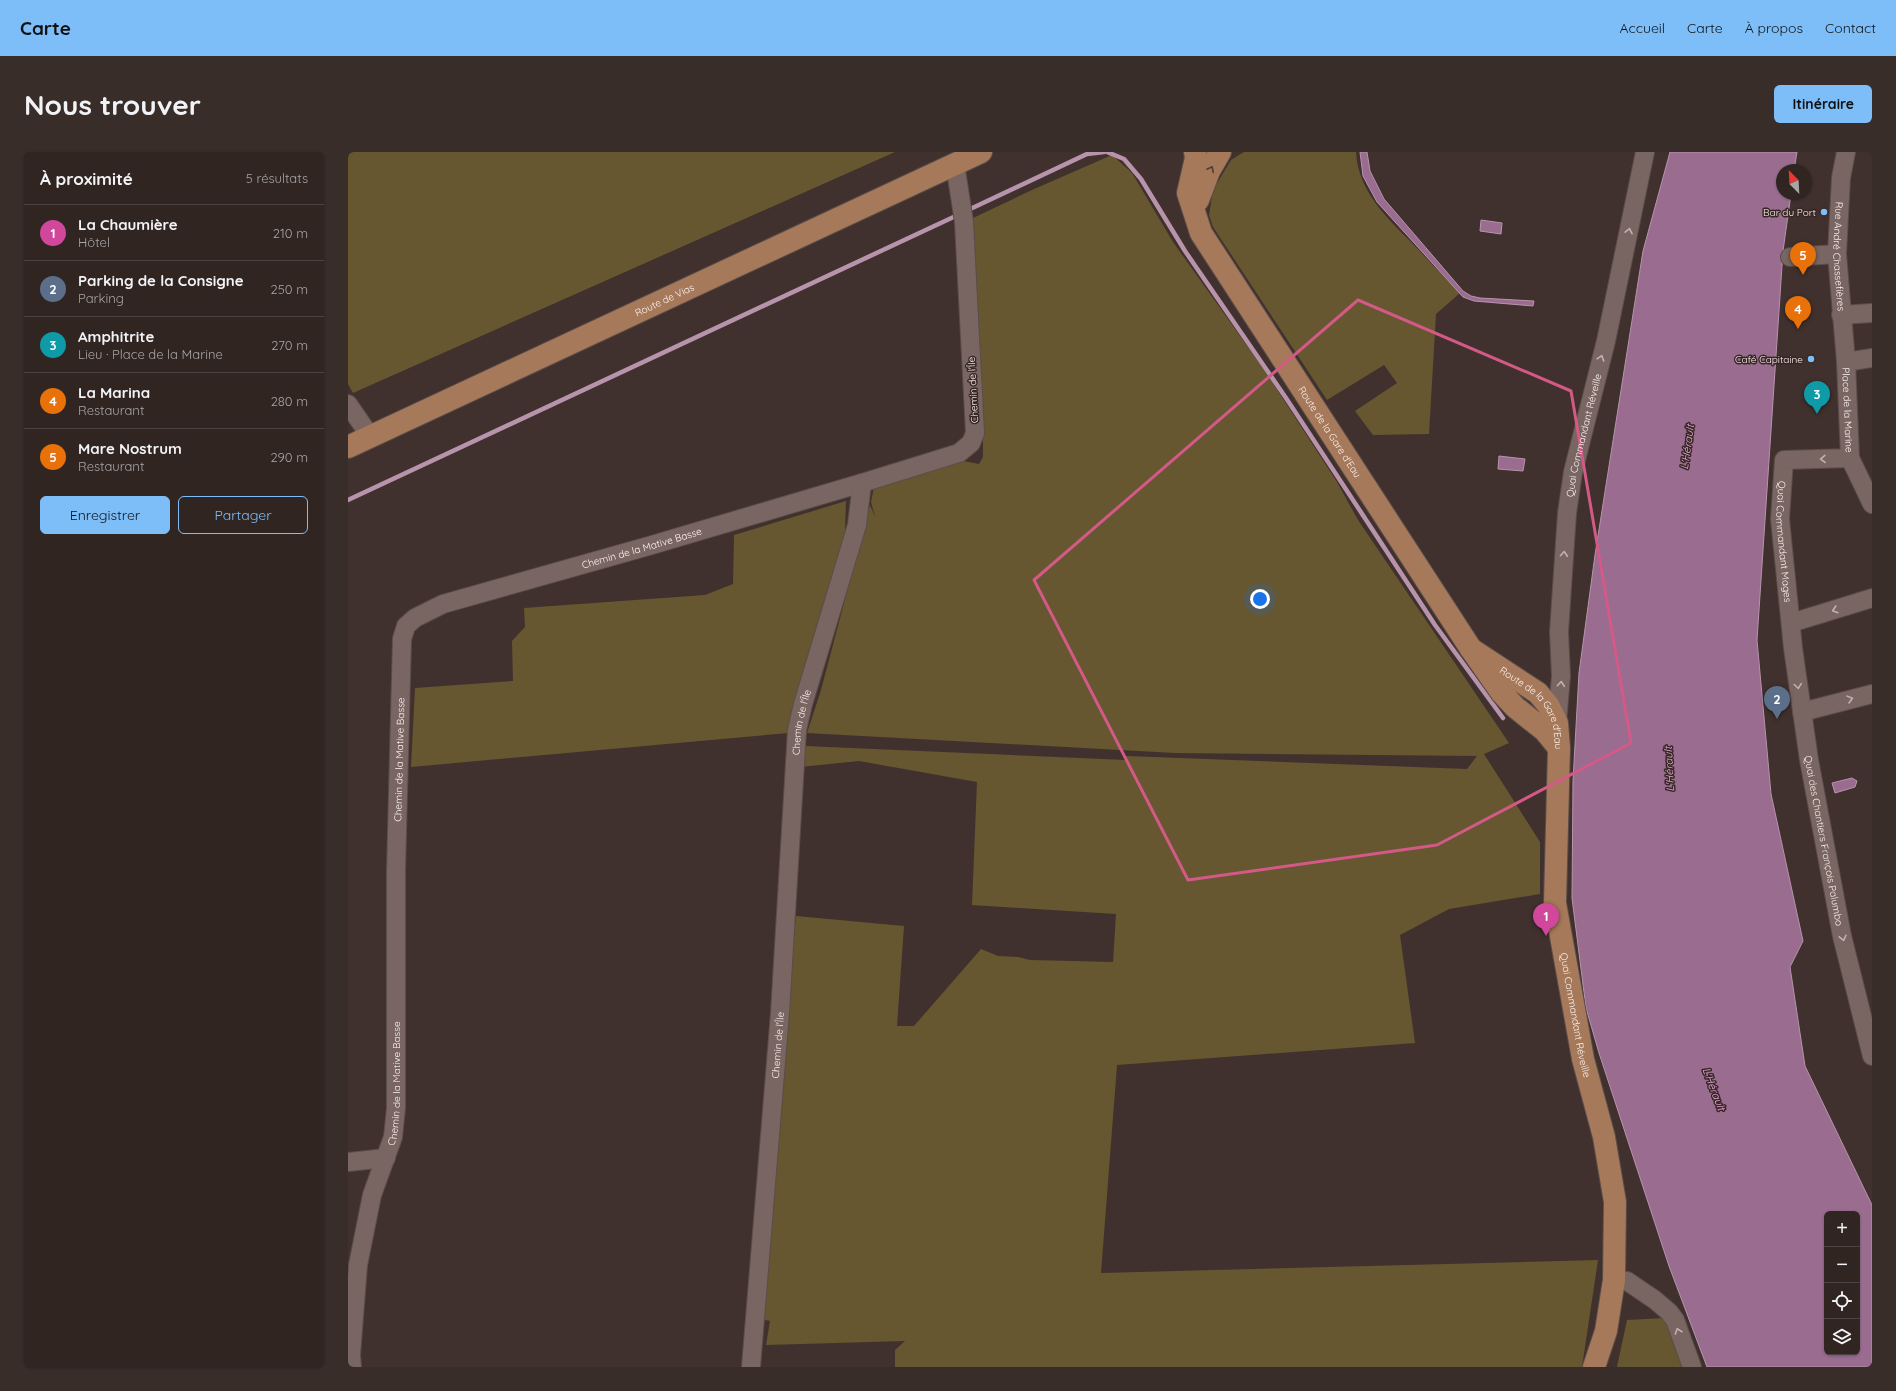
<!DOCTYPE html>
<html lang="fr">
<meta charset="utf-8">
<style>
:root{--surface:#312522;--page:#392d2a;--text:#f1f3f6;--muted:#a8a5a5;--line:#4c4240;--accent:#7dbef9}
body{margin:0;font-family:Quicksand,sans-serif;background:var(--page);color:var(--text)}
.controls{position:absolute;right:12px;bottom:12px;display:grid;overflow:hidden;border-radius:6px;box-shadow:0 1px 3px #0004}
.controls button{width:36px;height:36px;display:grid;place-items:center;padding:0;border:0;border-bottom:1px solid var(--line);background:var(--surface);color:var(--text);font:20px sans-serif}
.compass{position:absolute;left:1428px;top:12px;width:36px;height:36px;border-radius:50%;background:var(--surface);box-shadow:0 1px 3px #0004;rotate:336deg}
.you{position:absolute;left:912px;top:447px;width:14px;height:14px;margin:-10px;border:3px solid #fff;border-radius:50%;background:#1a73e8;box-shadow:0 0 0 6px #1a73e833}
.badge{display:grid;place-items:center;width:26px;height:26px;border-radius:50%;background:var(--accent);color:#fff;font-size:13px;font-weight:700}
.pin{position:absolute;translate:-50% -33px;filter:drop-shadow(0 1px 2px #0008)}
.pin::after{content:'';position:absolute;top:21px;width:14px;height:12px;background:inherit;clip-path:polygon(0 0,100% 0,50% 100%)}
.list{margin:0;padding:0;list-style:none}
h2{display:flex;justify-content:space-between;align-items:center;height:52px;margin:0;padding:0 16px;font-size:17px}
h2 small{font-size:13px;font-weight:400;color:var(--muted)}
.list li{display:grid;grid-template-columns:26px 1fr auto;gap:12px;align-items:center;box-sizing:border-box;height:56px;padding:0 16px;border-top:1px solid var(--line)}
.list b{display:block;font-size:15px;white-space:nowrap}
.list p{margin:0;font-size:13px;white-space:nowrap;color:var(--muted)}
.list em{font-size:13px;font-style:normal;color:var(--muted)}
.actions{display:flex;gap:8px;padding:12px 16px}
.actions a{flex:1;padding:9px 0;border:1px solid var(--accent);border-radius:6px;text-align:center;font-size:14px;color:var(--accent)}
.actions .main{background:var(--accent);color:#111}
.icon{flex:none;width:22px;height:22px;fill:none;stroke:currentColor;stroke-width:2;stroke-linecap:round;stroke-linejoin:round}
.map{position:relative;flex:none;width:1524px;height:1215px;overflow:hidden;border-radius:6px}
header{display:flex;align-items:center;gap:24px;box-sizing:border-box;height:56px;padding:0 20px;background:var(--accent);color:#111}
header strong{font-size:19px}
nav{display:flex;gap:22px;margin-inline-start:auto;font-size:14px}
.intro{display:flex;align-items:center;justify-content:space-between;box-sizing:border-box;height:96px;padding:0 24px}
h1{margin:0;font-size:28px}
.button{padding:10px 18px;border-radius:6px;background:var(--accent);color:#111;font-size:14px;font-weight:700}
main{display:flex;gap:24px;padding:0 24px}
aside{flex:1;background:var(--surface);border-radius:6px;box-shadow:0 1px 3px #0004}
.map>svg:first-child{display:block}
.green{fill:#665730}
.water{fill:#996c90;stroke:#b794ac;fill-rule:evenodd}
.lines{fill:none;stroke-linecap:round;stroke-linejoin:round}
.stream{stroke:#b794ac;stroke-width:4.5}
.minor-casing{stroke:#5b4d4a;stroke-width:20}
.major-casing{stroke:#5b4d4a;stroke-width:24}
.minor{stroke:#796662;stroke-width:18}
.major{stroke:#a57959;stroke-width:22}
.oneway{stroke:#523c31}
.oneway2{stroke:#c1b2b0}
.marked{fill:none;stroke:#d35987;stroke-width:3;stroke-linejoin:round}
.poi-dot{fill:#7dbef9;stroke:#372724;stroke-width:1.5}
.labels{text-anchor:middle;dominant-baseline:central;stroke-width:3;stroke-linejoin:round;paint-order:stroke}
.poi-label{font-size:10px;fill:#fcf1ef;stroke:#372724;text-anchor:end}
.street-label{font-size:10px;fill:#fcf1ef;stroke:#372724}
.water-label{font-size:11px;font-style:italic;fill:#f0ace3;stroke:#372724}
</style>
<header>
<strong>Carte</strong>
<nav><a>Accueil</a><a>Carte</a><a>À propos</a><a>Contact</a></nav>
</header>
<div class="intro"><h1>Nous trouver</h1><a class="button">Itinéraire</a></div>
<main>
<aside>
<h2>À proximité<small>5 résultats</small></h2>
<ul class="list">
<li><span class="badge" style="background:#d1479c">1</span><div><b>La Chaumière</b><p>Hôtel</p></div><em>210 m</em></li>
<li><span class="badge" style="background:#5c6f8a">2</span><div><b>Parking de la Consigne</b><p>Parking</p></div><em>250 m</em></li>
<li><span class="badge" style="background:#0f9aa8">3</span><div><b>Amphitrite</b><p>Lieu · Place de la Marine</p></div><em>270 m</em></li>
<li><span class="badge" style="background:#e8710a">4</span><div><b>La Marina</b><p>Restaurant</p></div><em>280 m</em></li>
<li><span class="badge" style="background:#e8710a">5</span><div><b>Mare Nostrum</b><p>Restaurant</p></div><em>290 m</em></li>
</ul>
<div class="actions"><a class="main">Enregistrer</a><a>Partager</a></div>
</aside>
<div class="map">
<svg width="1524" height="1215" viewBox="0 0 1524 1215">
<rect width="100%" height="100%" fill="#41312e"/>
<!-- green -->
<path class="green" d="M0,0H547L5,241L0,232Z
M896,0H1008C1010,39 1039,66 1065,92C1081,109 1096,125 1112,141L1088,162L1081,282L1025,283L1007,259L1049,231L1036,213L979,248L865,75L861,63L865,38L883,8Z
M764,3L784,21L825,90L915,216L989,330L1010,368L1161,591L1136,602L1192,690V742L1101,757L1052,783L1067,891L769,913L753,1121L1250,1108L1234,1215H547V1198L557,1189L418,1193L422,1169L413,1167L419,1064L448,764L556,774L549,874H566L633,797L650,804L670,805L682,808L765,810L768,762L624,753L629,630L511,609L452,615L457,594L777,608L778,604L1119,617L1129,604L827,601L459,581L473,538L522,353L527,365L523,350L526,335L610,308L631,312L635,305V260L623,67L684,38Z
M498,349L497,380L440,581L63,615L67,536L165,529L164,489L177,475L176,456L357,443L385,432L386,383Z
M1317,1166L1326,1194L1336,1215H1269L1279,1168Z"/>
<!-- water -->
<path class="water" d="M1012,0H1019L1022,19L1036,47L1115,139L1123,144L1132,146L1186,149L1185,154L1126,149L1115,145L1029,50L1015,24Z
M1322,0H1449L1446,18H1434V42H1443L1435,99L1409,488L1423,642L1455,789L1442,815L1457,914L1524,1053V1215H1359L1321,1114L1251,901L1238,856L1224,746L1225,629L1231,521L1247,403L1295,99ZM1479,1062H1509V1200H1479Z
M1133,68L1154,71L1153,82L1132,79Z
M1151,304L1177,307L1175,319L1150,317Z
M1504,626L1509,629L1507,635L1487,641L1484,631Z"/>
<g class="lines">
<!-- stream -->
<path class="stream" d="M759,0L776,7L793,27L837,99L938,246L1087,473L1155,566
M618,59L739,2L756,0
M0,348L612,62"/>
<!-- minor casing -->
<g class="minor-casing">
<g id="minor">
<path id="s1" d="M1498,0L1493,26L1489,102L1498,210L1502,306L1436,308L1432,367L1445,496L1461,608L1494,784L1524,904"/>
<path d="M1442,105L1489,102"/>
<path d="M1493,163L1524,161"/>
<path d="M1498,210L1524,206"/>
<path d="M0,252L22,284"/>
<path d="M1502,306L1524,352"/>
<path d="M1443,471L1524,446"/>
<path d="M1454,560L1524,542"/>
<path id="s2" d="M1209,571L1213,524L1211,480L1219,361L1225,320L1258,189L1297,0"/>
<path d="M0,1010L38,1006"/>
<path d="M1266,1128L1279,1129L1307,1148L1321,1160L1327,1168L1344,1215"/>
<path id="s3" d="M4,1215L3,1203L10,1113L24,1043L45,985L48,956V719L54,487L58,474L67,466L95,452L304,393L514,331"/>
<path id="s4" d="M403,1215L432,861L449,578L455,552L509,373L514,331L611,301L623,291L627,281L616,70L607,12"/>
</g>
</g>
<!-- major casing -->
<g class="major-casing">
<g id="major">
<path id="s5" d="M847,0L848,6L840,41L853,81L1123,497L1153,540L1167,555L1197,579L1211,596"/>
<path d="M850,48L861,19L872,0"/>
<path id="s6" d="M0,295L633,0"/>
<path id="s7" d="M1123,497L1190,541L1200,553L1209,571L1211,596L1207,751L1235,907L1256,985L1267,1050L1266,1128L1258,1179L1246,1215"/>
</g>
</g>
<!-- minor -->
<use href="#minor" class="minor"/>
<!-- major -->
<use href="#major" class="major"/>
</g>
<!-- one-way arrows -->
<defs><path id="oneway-chevron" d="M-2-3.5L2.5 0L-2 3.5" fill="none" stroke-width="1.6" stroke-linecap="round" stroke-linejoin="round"/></defs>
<use class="oneway" href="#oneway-chevron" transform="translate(863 17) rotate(-63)"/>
<g class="oneway2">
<use href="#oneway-chevron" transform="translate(1281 79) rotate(-78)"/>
<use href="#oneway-chevron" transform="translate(1253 206) rotate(-73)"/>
<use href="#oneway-chevron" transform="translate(1475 307) rotate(178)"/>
<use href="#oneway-chevron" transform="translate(1216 402) rotate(-86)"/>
<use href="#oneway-chevron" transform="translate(1487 458) rotate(163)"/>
<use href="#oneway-chevron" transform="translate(1213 532) rotate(-85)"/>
<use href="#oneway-chevron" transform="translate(1450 534) rotate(82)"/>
<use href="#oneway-chevron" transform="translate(1502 547) rotate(-15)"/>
<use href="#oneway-chevron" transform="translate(1495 786) rotate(77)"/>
<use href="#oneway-chevron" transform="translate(1330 1179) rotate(-109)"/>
</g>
<!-- marked area -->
<path class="marked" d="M1010,148L1223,239L1283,591L1089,693L840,728L686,428Z"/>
<!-- markers -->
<g class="poi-dot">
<circle cx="1476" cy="60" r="4"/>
<circle cx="1463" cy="207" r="4"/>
</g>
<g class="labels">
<!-- poi labels -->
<g class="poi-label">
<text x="1468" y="60">Bar du Port</text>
<text x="1455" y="207">Café Capitaine</text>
</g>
<!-- street labels -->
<g class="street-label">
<text stroke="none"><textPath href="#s1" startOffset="105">Rue André Chassefières</textPath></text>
<text stroke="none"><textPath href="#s6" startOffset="349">Route de Vias</textPath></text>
<text transform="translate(625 238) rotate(-93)">Chemin de l'Île</text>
<text stroke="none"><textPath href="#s1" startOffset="259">Place de la Marine</textPath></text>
<text stroke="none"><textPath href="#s5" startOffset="321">Route de la Gare d'Eau</textPath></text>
<text stroke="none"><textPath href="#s2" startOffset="290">Quai Commandant Réveille</textPath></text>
<text stroke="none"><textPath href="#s1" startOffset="455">Quai Commandant Mages</textPath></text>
<text stroke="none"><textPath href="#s3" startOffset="997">Chemin de la Mative Basse</textPath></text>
<text stroke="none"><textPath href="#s7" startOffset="89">Route de la Gare d'Eau</textPath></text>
<text stroke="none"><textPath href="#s4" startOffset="647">Chemin de l'Île</textPath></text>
<text stroke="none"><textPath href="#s3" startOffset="613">Chemin de la Mative Basse</textPath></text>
<text stroke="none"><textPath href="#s1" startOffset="757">Quai des Chantiers François Palumbo</textPath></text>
<text stroke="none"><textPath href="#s7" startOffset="410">Quai Commandant Réveille</textPath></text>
<text stroke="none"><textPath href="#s4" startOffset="323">Chemin de l'Île</textPath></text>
<text stroke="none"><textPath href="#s3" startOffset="289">Chemin de la Mative Basse</textPath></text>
</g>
<!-- water labels -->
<g class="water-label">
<text transform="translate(1339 295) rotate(-82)">L'Hérault</text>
<text transform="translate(1321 617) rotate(-93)">L'Hérault</text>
<text transform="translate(1366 937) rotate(69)">L'Hérault</text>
</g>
</g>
</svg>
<div class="controls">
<button>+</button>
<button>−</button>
<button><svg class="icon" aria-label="locate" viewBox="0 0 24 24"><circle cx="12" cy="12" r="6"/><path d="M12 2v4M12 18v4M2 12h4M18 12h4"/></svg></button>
<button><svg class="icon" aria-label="layers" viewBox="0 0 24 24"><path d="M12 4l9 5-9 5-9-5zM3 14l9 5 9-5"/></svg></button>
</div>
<svg class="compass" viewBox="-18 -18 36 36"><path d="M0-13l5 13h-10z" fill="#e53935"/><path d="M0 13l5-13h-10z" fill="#a8a5a5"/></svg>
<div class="you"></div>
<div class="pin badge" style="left:1198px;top:784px;background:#d1479c">1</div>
<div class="pin badge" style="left:1429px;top:567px;background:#5c6f8a">2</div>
<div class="pin badge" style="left:1469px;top:262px;background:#0f9aa8">3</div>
<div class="pin badge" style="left:1450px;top:177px;background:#e8710a">4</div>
<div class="pin badge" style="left:1455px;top:123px;background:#e8710a">5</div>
</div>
</main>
